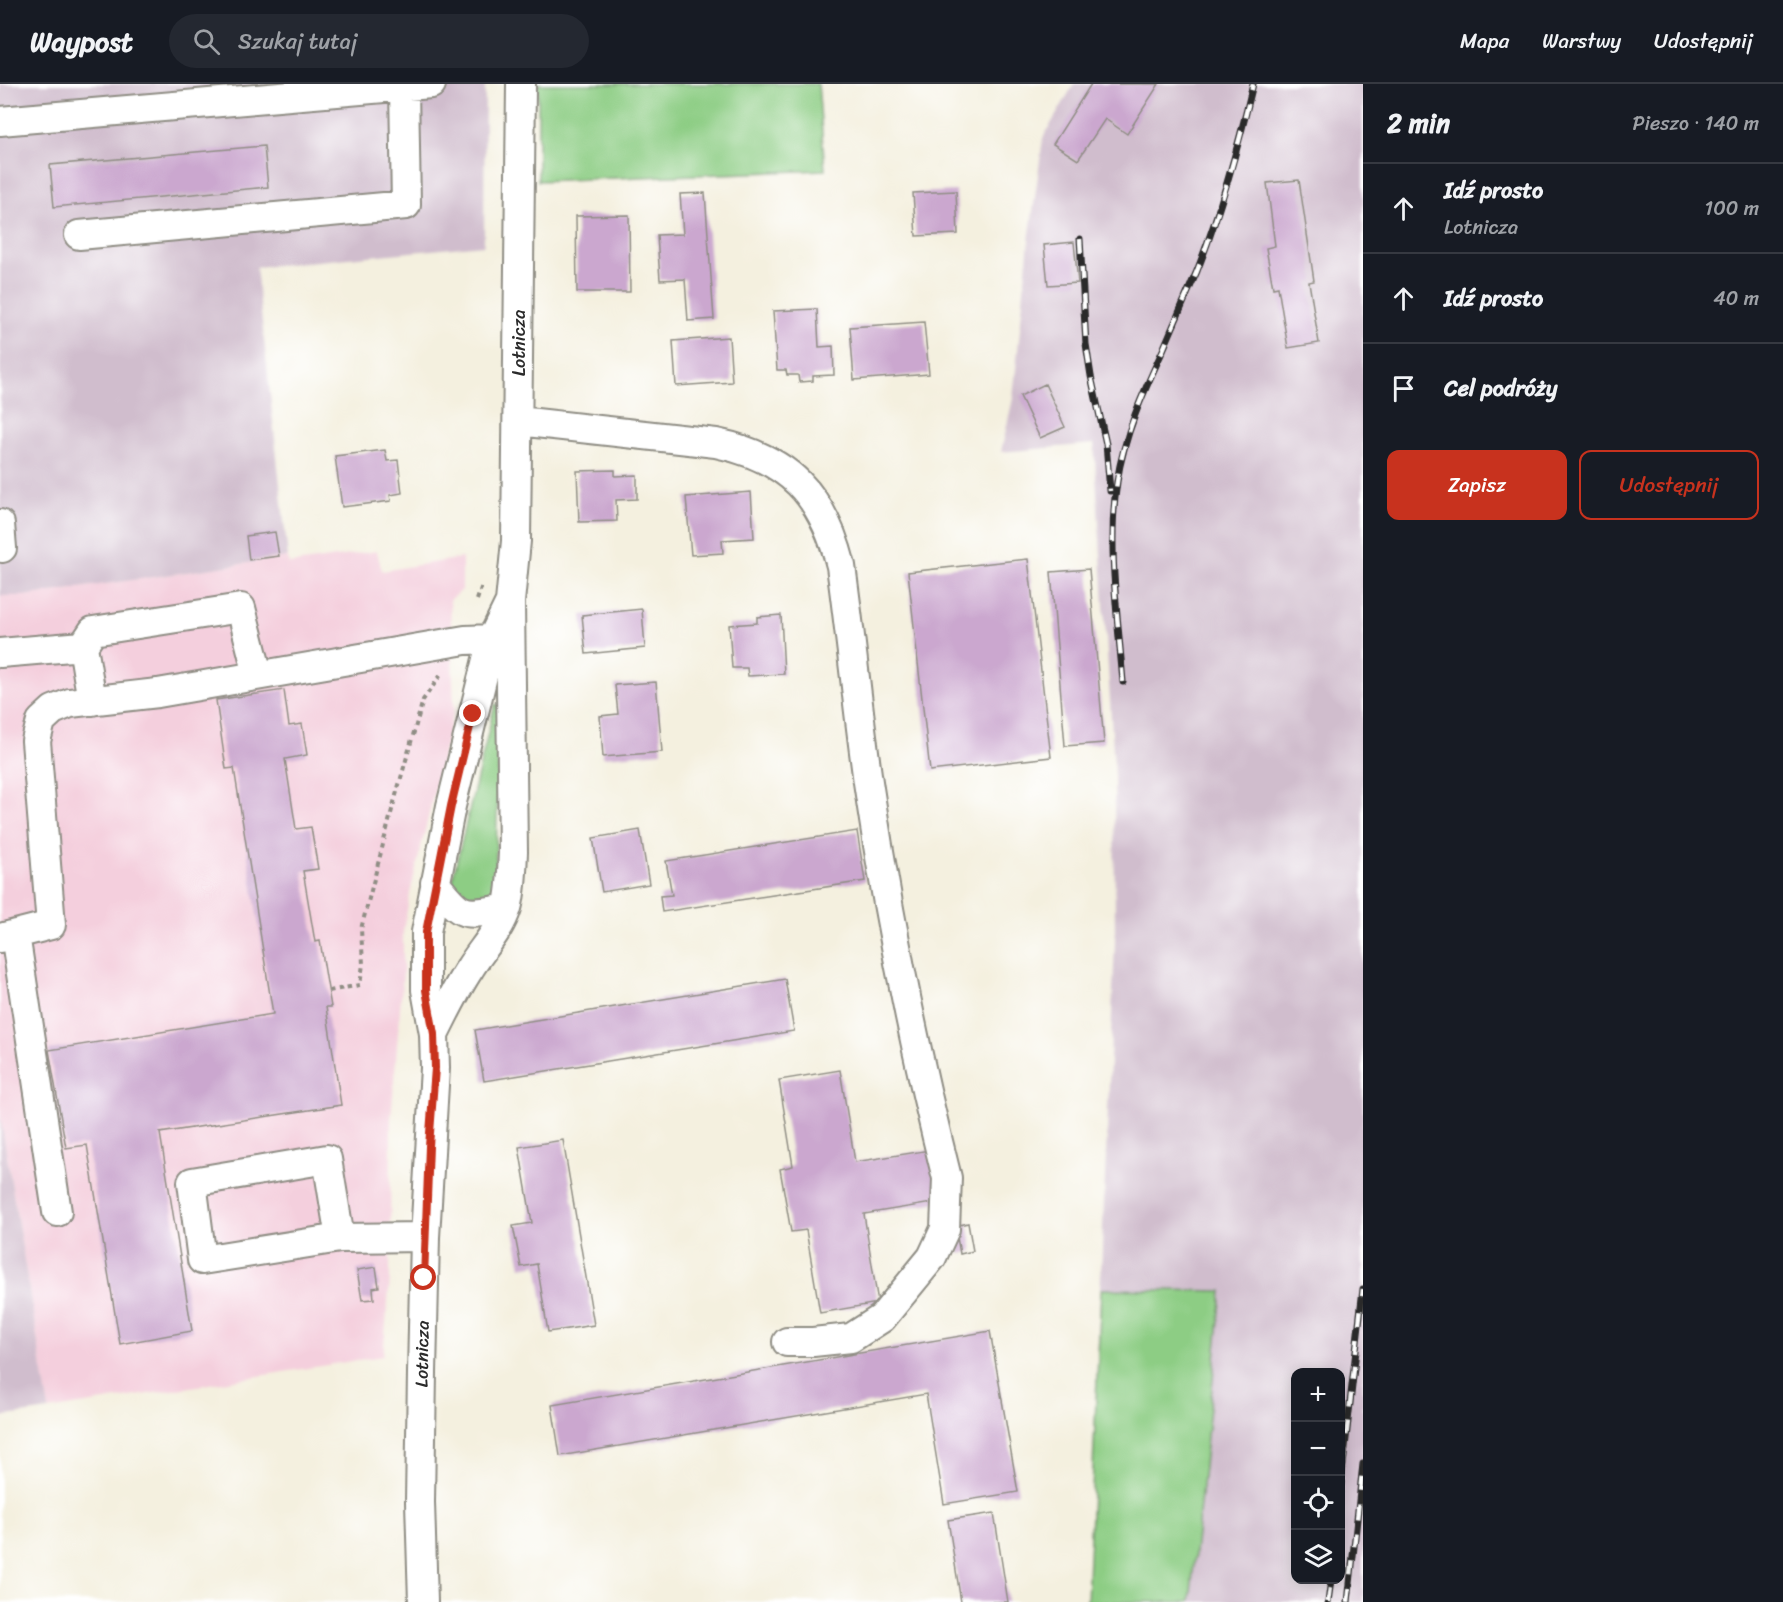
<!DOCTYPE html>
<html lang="pl">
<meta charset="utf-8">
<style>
:root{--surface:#171b24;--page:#242831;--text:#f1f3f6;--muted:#9ea1a6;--line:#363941;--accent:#c8321e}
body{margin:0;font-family:Sriracha,sans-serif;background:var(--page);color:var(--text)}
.controls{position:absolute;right:18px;bottom:18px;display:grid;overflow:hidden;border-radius:12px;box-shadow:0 3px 15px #0003}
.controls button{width:54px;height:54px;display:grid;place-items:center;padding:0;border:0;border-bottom:2px solid var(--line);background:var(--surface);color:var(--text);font:30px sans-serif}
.stop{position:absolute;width:18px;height:18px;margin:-14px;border:4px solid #c8321e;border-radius:50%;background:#fff}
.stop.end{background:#c8321e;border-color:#fff;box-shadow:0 2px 6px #0008}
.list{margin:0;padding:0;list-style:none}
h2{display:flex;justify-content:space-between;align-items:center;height:78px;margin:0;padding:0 24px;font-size:26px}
h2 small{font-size:20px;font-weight:400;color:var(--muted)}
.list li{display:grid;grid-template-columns:39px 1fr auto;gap:18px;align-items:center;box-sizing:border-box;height:90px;padding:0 24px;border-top:2px solid var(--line)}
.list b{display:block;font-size:22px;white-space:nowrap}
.list p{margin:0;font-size:20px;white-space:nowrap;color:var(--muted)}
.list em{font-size:20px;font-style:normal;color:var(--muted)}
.actions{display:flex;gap:12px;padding:18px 24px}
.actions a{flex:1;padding:14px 0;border:2px solid var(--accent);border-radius:12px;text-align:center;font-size:21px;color:var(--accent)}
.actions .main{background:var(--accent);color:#fff}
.icon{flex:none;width:33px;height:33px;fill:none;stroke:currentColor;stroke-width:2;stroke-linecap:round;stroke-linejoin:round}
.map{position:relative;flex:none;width:1363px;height:1518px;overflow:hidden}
header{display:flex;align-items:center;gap:36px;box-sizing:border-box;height:84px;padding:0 30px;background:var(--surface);border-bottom:2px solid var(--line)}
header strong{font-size:28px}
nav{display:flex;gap:33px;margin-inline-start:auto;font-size:21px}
.search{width:420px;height:54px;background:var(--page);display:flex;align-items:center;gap:15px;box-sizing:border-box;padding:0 21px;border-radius:33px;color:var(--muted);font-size:22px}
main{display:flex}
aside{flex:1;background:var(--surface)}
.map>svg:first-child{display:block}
.built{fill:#f4cfdd}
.industrial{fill:#d0bdcd;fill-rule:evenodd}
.green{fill:#8dcd84;stroke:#5c7c58;stroke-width:1.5}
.building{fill:#cba7cf}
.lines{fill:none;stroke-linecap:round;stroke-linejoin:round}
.minor-casing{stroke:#908e85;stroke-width:32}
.path{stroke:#908e85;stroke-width:4;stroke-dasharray:4.5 4.5;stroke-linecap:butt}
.minor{stroke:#fff;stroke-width:28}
.rail-casing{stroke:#2b2b2b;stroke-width:7}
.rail{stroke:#fff;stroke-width:4.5;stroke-dasharray:14;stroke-linecap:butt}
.route{stroke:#c8321e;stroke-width:8}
.labels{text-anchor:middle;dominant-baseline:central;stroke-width:4.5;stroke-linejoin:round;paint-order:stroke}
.street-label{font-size:18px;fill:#2b2b2b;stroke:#fff}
</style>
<header>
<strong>Waypost</strong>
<div class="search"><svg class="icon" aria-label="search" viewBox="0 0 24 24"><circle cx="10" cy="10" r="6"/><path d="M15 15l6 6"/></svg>Szukaj tutaj</div>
<nav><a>Mapa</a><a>Warstwy</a><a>Udostępnij</a></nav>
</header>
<main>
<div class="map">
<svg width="1363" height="1518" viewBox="0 0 1363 1518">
<rect width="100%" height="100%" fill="#fff"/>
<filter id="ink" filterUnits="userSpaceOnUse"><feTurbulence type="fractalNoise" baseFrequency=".0167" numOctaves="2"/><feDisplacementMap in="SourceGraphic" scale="12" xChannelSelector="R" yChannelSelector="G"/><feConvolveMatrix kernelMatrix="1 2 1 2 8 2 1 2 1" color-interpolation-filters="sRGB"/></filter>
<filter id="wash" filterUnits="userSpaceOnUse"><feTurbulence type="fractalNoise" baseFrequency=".008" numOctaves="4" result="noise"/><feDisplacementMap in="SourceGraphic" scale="24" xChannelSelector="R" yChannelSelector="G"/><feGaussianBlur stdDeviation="1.35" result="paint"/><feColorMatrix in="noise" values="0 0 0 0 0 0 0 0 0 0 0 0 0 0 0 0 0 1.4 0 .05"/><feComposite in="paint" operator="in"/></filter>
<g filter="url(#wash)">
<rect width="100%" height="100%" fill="#f4f0df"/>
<!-- built -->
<path class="built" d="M377,467L382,487L462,474V506L450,516L454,625L411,805L403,848V888L391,1036L390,1195L383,1272L49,1326L0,1031V512H24L288,473L289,480Z"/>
<!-- industrial -->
<path class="industrial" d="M0,0H485L484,161L256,183L288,473L24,512H0Z
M1074,0H1363V1518H1087L1115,858L1114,681L1094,360L1001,368L1013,314L1029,157L1043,54ZM1296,1288H1340V1496H1296Z
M0,1031L49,1326L0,1333Z"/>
<!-- green -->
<path class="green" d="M538,0H818L825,86L538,97Z
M495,620L500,622L495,809L489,815L476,820L453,804V793Z
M1101,1205L1222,1207L1190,1518H1087Z"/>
<g id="blocks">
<!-- building -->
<path class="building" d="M1091,0H1159L1127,50L1105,35L1078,76L1053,60Z
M264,62L268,103L54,123L50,81Z
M1299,96L1314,197L1309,198L1319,259L1288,264L1278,203L1273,204L1266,164L1275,162L1267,99Z
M956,107L958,150L916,152L913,109Z
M705,109L714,235L688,237L685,195L660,196L657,151L683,150L680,110Z
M629,131L630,208H577L576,132Z
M1074,158L1078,199L1048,201L1044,161Z
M817,225L819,263L833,262L834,291L813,292V297L799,298L798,291H787L786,286H777L773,227Z
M924,238L929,290L854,296L850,243Z
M729,253L732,298L676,302L673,257Z
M1045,300L1065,343L1040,354L1020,312Z
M385,366L387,377L398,376L402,409L390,411L391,417L342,423L335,372Z
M615,386V392L637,391V415L616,416L617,437L579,438L577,387Z
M751,408L754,454L722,456L723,469L691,471L686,413Z
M275,448L279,472L249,476L246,452Z
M1028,475L1051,673L930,687L908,488Z
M1089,485L1104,659L1065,662L1051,488Z
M642,525L645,564L586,570L582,531Z
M781,531L784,590L748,592L747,584H732L729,541L757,539V533Z
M656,598L662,668L603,673L600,632L618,630L615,601Z
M284,606L289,642L302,640L307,671L285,675L296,745L311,743L318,785L303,787L315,858L320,857L331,923H326L341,1021L160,1049L192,1247L120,1260L87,1061L66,1064L49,966L273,930L234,684L226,685L216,616Z
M640,746L649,800L602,808L593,754Z
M857,747L865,797L662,828L660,812L672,811L666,777Z
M785,895L794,947L484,997L475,946Z
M840,986L855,1078L936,1065L945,1117L864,1130L878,1219L820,1229L806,1146L791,1148L780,1085L793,1082L779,996Z
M563,1056L594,1241L548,1248L537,1180L521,1183L513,1142L532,1139L519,1063Z
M968,1139L973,1167L960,1170L955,1142Z
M376,1183L379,1203L373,1204L374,1215L362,1216L357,1186Z
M990,1247L1018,1408L944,1420L926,1310L560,1372L552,1321Z
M994,1429L1008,1518H961L948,1436Z"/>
</g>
</g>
<g filter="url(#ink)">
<use href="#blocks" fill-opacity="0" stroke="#908e85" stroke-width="1.5"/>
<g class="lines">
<!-- minor casing -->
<g class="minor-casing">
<path id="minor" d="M0,37L431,0
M79,151L406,121L404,3
M518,337L716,359C789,374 823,411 841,482C851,554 858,626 868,698C888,831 914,963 947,1094L945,1145L932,1173L882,1234L851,1254L813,1258H787
M0,440L2,464
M0,569L83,562
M92,617L83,562L93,547L241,524L258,591
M435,799C464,836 463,830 506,825
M15,850L57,1128
M0,854L51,841L36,657L41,637L53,626L70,619L158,609L465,556L492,555
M434,950C445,928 456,905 470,884C482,865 500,846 507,824C512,807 512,786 513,768L510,518L516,457L521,0
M340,1154L327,1075L192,1098L202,1176L340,1154L425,1153
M423,1518L420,1418L422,1289L425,1153L435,984L434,950L426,906V848L451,722L492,555L510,518"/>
</g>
<!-- path -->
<path class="path" d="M477,516L482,501
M329,907L360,901L363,880L361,845L393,722L423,616L443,588"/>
<!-- minor -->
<use href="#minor" class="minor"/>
<!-- rail casing -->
<g class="rail-casing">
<path id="rail" d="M1080,155L1086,260L1091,292L1106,360L1110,407
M1123,598C1118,534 1107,461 1117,398C1124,351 1143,309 1163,266C1174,240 1186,213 1197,187C1221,126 1238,64 1253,0
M1340,1407L1363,1205
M1328,1518L1331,1496
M1348,1518L1363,1380"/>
</g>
<!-- rail -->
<use href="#rail" class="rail"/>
</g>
</g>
<g class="lines" filter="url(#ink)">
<!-- route -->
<path class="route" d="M424,1194L429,1062L435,984L434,950L426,906V848L451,722L473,630"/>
</g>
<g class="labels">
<!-- street labels -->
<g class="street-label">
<text transform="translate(519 259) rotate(-90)">Lotnicza</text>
<text transform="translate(422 1270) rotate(-89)">Lotnicza</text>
</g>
</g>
</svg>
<div class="controls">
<button>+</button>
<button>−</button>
<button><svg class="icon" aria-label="locate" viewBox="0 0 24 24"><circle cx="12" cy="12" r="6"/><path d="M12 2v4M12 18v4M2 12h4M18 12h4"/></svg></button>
<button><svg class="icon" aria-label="layers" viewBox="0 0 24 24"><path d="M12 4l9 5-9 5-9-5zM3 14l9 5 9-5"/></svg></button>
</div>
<div class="stop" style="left:424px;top:1194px"></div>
<div class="stop end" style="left:473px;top:630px"></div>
</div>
<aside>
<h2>2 min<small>Pieszo · 140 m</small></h2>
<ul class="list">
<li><svg class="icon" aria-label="ahead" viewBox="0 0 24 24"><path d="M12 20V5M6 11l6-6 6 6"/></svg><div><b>Idź prosto</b><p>Lotnicza</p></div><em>100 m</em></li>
<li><svg class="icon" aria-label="ahead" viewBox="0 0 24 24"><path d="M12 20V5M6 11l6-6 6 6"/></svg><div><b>Idź prosto</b></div><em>40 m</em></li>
<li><svg class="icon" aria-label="arrive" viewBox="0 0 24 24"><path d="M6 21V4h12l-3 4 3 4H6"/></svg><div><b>Cel podróży</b></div></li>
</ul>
<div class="actions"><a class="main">Zapisz</a><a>Udostępnij</a></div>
</aside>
</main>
